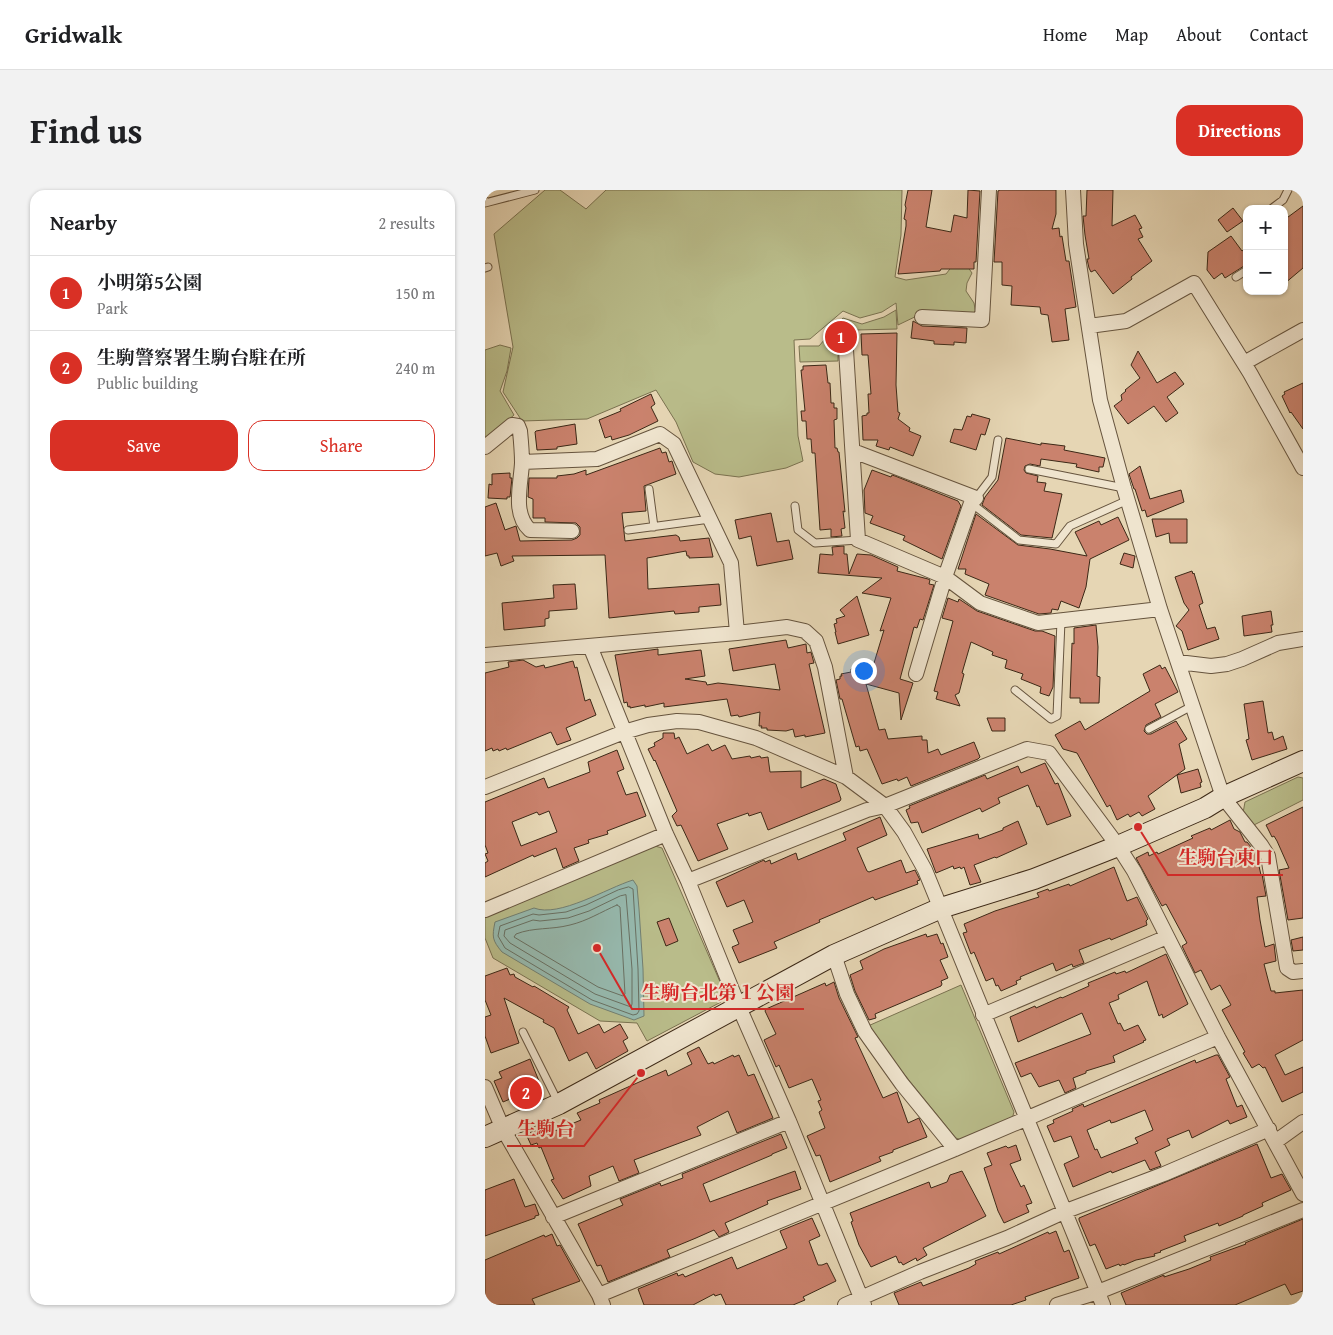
<!DOCTYPE html>
<meta charset="utf-8">
<style>
:root{--surface:#fff;--page:#f2f2f2;--text:#202124;--muted:#757577;--line:#e0e0e0;--accent:#d93025}
body{margin:0;font-family:"Gentium Book Plus","Noto Serif JP",serif;background:var(--page);color:var(--text)}
.controls{position:absolute;right:15px;top:15px;display:grid;overflow:hidden;border-radius:10px;box-shadow:0 1px 4px #0004}
.controls button{width:45px;height:45px;display:grid;place-items:center;padding:0;border:0;border-bottom:1px solid var(--line);background:var(--surface);color:var(--text);font:25px sans-serif}
.you{position:absolute;left:378px;top:480px;width:18px;height:18px;margin:-12px;border:4px solid #fff;border-radius:50%;background:#1a73e8;box-shadow:0 0 0 8px #1a73e833}
.badge{display:grid;place-items:center;width:32px;height:32px;border-radius:50%;background:var(--accent);color:#fff;font-size:16px;font-weight:700}
.pin{position:absolute;translate:-50% -50%;border:2px solid #fff;box-shadow:0 1px 5px #0006}
.list{margin:0;padding:0;list-style:none}
h2{display:flex;justify-content:space-between;align-items:center;height:65px;margin:0;padding:0 20px;font-size:21px}
h2 small{font-size:16px;font-weight:400;color:var(--muted)}
.list li{display:grid;grid-template-columns:32px 1fr auto;gap:15px;align-items:center;box-sizing:border-box;height:75px;padding:0 20px;border-top:1px solid var(--line)}
.list b{display:block;font-size:19px;white-space:nowrap}
.list p{margin:0;font-size:16px;white-space:nowrap;color:var(--muted)}
.list em{font-size:16px;font-style:normal;color:var(--muted)}
.actions{display:flex;gap:10px;padding:15px 20px}
.actions a{flex:1;padding:11px 0;border:1px solid var(--accent);border-radius:15px;text-align:center;font-size:18px;color:var(--accent)}
.actions .main{background:var(--accent);color:#fff}
.map{position:relative;flex:none;width:818px;height:1115px;overflow:hidden;border-radius:15px}
header{display:flex;align-items:center;gap:30px;box-sizing:border-box;height:70px;padding:0 25px;background:var(--surface);border-bottom:1px solid var(--line)}
header strong{font-size:24px}
nav{display:flex;gap:28px;margin-inline-start:auto;font-size:18px}
.intro{display:flex;align-items:center;justify-content:space-between;box-sizing:border-box;height:120px;padding:0 30px}
h1{margin:0;font-size:35px}
.button{padding:12px 22px;border-radius:15px;background:var(--accent);color:#fff;font-size:18px;font-weight:700}
main{display:flex;gap:30px;padding:0 30px}
aside{flex:1;background:var(--surface);border-radius:15px;box-shadow:0 1px 4px #0004}
.map>svg:first-child{display:block}
.green{fill:#b9bc8a;stroke:#7a7250}
.water{fill:#96b9ae;stroke:#727f71}
.lines{fill:none;stroke-linecap:round;stroke-linejoin:round}
.shore{stroke:#697062;stroke-width:1}
.building{fill:#ca826d;stroke:#3c2816;fill-rule:evenodd}
.lane-casing{stroke:#66543e;stroke-width:9}
.street-casing{stroke:#66543e;stroke-width:16}
.secondary-casing{stroke:#3c2816;stroke-width:22}
.lane{stroke:#efe4ce;stroke-width:7}
.street{stroke:#efe4ce;stroke-width:14}
.secondary{stroke:#efe4ce;stroke-width:20}
.leader{fill:none;stroke:#d62828;stroke-width:2}
.callout-dot{fill:#d62828;stroke:#efe4ce;stroke-width:2}
.callout-label{font-size:19px;text-anchor:middle;font-weight:bold;fill:#d62828;stroke:#efe4ce;stroke-width:4;stroke-linejoin:round;paint-order:stroke}
</style>
<header>
<strong>Gridwalk</strong>
<nav><a>Home</a><a>Map</a><a>About</a><a>Contact</a></nav>
</header>
<div class="intro"><h1>Find us</h1><a class="button">Directions</a></div>
<main>
<aside>
<h2>Nearby<small>2 results</small></h2>
<ul class="list">
<li><span class="badge">1</span><div><b>小明第5公園</b><p>Park</p></div><em>150 m</em></li>
<li><span class="badge">2</span><div><b>生駒警察署生駒台駐在所</b><p>Public building</p></div><em>240 m</em></li>
</ul>
<div class="actions"><a class="main">Save</a><a>Share</a></div>
</aside>
<div class="map">
<svg width="818" height="1115" viewBox="0 0 818 1115">
<rect width="100%" height="100%" fill="#e6d6b4"/>
<filter id="stains"><feTurbulence type="fractalNoise" baseFrequency=".004" numOctaves="4"/><feColorMatrix values="0 0 0 0 .2 0 0 0 0 .09 0 0 0 0 .02 0 0 0 .5 -.17"/></filter>
<radialGradient id="worn" r=".72"><stop offset=".6" stop-color="#630" stop-opacity="0"/><stop offset="1" stop-color="#630" stop-opacity=".3"/></radialGradient>
<!-- green -->
<path class="green" d="M60,0H75L101,19L121,0H417L416,45L410,87L421,90L461,84L468,75L480,73L487,83L482,93L481,101L489,113L491,125L438,123L413,135L411,113L397,122L375,128L358,121L325,149L309,150L313,246L318,271L301,278L254,287L230,284L208,272L191,232L171,200L102,229L37,231L18,202L28,157L9,44Z
M411,120L412,139L371,140V154L353,155V171L315,172L314,156H334L358,128L377,134L399,127Z
M15,155L26,158L22,181L15,201L29,225L0,250V160Z
M813,587L818,588V610L767,636L758,623L760,612Z
M170,656L177,658L239,801L236,812L162,851L152,833L115,831L8,768L0,748V726Z
M476,795L529,922L527,929L476,950L471,948L406,868L383,836Z"/>
<!-- water -->
<path class="water" d="M148,690L152,696L154,719L158,779L159,826L149,830L105,814L17,762C7,750 7,747 10,732L49,718C74,728 122,698 148,690Z"/>
<g class="lines">
<!-- shore -->
<path class="shore" d="M144,697L148,699L153,779L154,821L152,824L148,825L107,810L20,758L13,746L15,736L48,724L54,725L81,722L101,715L133,700Z
M141,705L147,779V814L146,817L110,804L25,753L19,746L20,740L48,730L55,731L83,728L104,721L135,706Z
M132,715L135,717L140,804L138,806L113,797L29,747L31,744C49,737 66,740 85,735C102,731 116,722 132,715Z"/>
</g>
<!-- building -->
<path class="building" d="M423,0H447L441,37L466,42L469,25L482,28L483,0L495,1L491,72H489V79H456L455,81L413,84L421,36V30L419,29L421,18L420,15Z
M515,0H571V24L567,39L574,38L575,47L577,46L581,71H584L591,117L580,119L584,150L567,152L563,125L556,124L555,117L526,115L527,96L517,95V72H509L513,1Z
M602,0H628L627,36L650,25L657,38L654,39L658,47L653,49L667,71L646,87L647,89L628,104L610,80L606,82L604,78L602,69H604L600,45L598,26H601Z
M818,16V78L799,94V30Z
M748,18L758,31L742,42L733,30Z
M746,46L757,61L762,57V70L759,76L740,88L737,83L729,89L722,80L723,62Z
M428,131L437,136L482,138L481,153L469,152V155L449,154V151L426,148Z
M412,143L411,195L413,222L415,223L413,229L425,238L424,241L436,246L428,266L405,257L404,260L391,256L393,250H378L377,226L382,225V223H384L383,204H386L383,165H377L376,144Z
M653,161L672,193L690,182L699,194L682,207L693,223L681,232L669,216L643,234L629,216L637,210L636,205L641,201L640,200L655,188L646,175Z
M341,175L343,193H345L346,213H349V218H352V229L349,230L350,258H352L353,262H354L360,322L358,321L360,338L356,339L357,346L346,347V339L335,340L330,263H327L326,249H322L321,231H317L316,221H320L316,180H318V176Z
M818,193V239L806,222L805,223L797,206L800,204L799,202Z
M166,204L170,214L166,217L173,231L144,245L127,250L126,246L120,248L114,230L136,221L135,219Z
M487,224L505,229L500,245L496,244L491,260L465,252L469,239L477,240L482,226L486,227Z
M90,234L92,254L72,257V259L52,260L50,242L51,241Z
M521,248L556,255V253L580,256L579,260L620,268L618,277H614V282L591,277L592,274L556,269L555,276L545,274L540,276L539,280L541,283L553,286L552,292L561,293L559,301L577,304L567,348L536,345L497,315L500,307L513,290Z
M175,258L177,263L181,262L184,272L187,271L191,284L159,296L161,321L137,323L140,351L191,345L194,347L195,351L224,348L228,367L204,368V366H202L201,361L162,368L163,399L234,394L236,415L214,417V422L190,424L189,421L124,428L120,365L27,366L29,371L16,376L12,363L0,366V317L11,313L20,340L31,336L35,351L87,350L92,348L95,345V337L91,333L60,332V328H48V309L43,307L44,288H72V286L89,284L101,280V285Z
M655,276L665,309L696,300L699,312L662,327L660,320L657,321L650,299H649L644,284Z
M387,280L406,287L407,285L410,286L473,311L476,316L457,369L418,350L420,346L385,333L388,326L380,323L379,300Z
M25,283V288H27L25,307H22V309L3,308L4,294L7,295V284Z
M286,323L292,352L304,350L308,369L272,376L266,346L254,349L250,330Z
M491,324L533,355L565,359L602,366L590,342L614,331L616,335L633,327L644,350L605,369L601,397L594,418L576,411L573,420L567,419L566,423L554,424L500,405L504,394L480,384L481,379H473Z
M667,329H702V353H685L684,343L671,347Z
M359,356V364H362L364,384L372,364L386,365L413,377L412,381L443,389L445,390L444,394L449,395L438,430L435,429L432,438L429,437L415,489L428,493L416,530L414,503L381,494L394,540L400,539L403,549L437,546V550H442L443,563L453,559L456,565L489,552L495,567L493,569L426,596L422,587L413,591L412,589L397,594L382,559L375,561L374,556L371,557L357,509H355L351,490L355,489V486H357L356,484L366,482V479L389,473L399,440L395,441L406,408L377,403L397,388L333,383L335,364L348,365L347,357Z
M639,363L650,366L648,378L635,374Z
M707,381L708,384L709,383L718,413L714,415L722,439L730,437L734,449L703,460L697,441L691,436L704,420L699,413L690,387Z
M90,394L92,419L64,421V428L60,429V436L19,440L17,413L69,408L68,395Z
M372,406L384,445L353,454L350,442H351L349,434L352,433L351,429L360,426L355,420Z
M463,408L473,412L474,409L492,421L550,441H557L570,446L568,497L564,506L555,503L556,497L536,489L538,484L520,478L522,470L507,465L508,462L486,452L477,483L479,484L474,503L470,505L475,516L451,509L453,502L449,501L468,431L457,428Z
M786,421L788,435H786L787,442L759,446L757,426Z
M611,435L613,457L612,486L615,487L614,513H595V508H585L587,453L589,454V438Z
M301,450L303,458L321,454L322,463L326,462L329,473L324,474L340,543L320,547V545L310,547L308,539L301,541L282,540V538H276L277,536H274L275,522L254,527L253,525L246,526L242,509L179,517V513L160,517V515L145,518V516L143,517L142,512L139,513L130,465L173,459V465L216,460L220,486L200,489L221,492L222,495L233,493L295,500L290,474L248,481L244,459Z
M38,470L51,477L59,475L60,478L88,471L90,478L92,477L100,511L105,509L111,525L81,538L86,550L72,555L66,542L22,560L21,558L14,561L13,559L8,561L7,558L0,561V483L24,477L23,472Z
M675,475L677,479L680,477L693,502L670,514L676,527L661,535L659,541L662,544H666L691,531L702,549L694,554L700,579L663,606L670,619L657,626L654,622L645,627L643,624L632,630L625,615L622,617L592,563L578,559L570,545L595,531L600,540L665,501L658,484Z
M778,511L783,543L787,542L789,550L798,546L802,559L767,570L761,550L764,549L759,514Z
M502,528H520V541H507Z
M178,543H189L190,549L194,547L202,564L223,554L227,561L240,555L247,569L265,566L266,568L275,566L276,568L283,567L285,582L316,581V598L339,589L351,594L356,609L355,611L283,640L276,622L264,626L263,623L232,634L243,659L213,671L196,635L192,636L187,626L192,621L170,570L169,571L163,559L170,556L169,553L178,548Z
M132,560L139,579L132,582L141,605L152,602L161,626L122,641L123,644L103,650L104,653L89,658L94,671L78,678L71,658L49,667L48,665L0,687V673L3,671L0,664L3,663L0,655V612L59,588L63,598L105,582L103,572ZM64,621L72,642L36,656L27,632L52,622L54,625Z
M560,573L570,594L573,593L586,626L562,635L554,616L552,617L543,595L513,608L515,613L497,622L495,618L437,643L433,632L426,633L421,620L425,618L424,616L500,585L502,589L533,576L536,583Z
M713,579L717,592L715,593L716,597L696,603L692,585Z
M818,617V728L803,730L794,680L804,678L792,651L789,646L787,647L781,635Z
M395,627L402,645L372,658L382,681L384,682L416,670L421,683L430,680L435,690L432,691L433,694L390,710L388,707L334,730L335,732L289,752L292,758L254,773L247,757L254,754L248,740L268,732L259,710L242,717L231,692L279,670L280,672L285,670L286,674L311,663L313,670L361,650L358,643Z
M745,630L749,639L755,642L760,652H762L771,663L776,685L777,684L781,706L772,707L775,730L780,757L789,754L791,771L779,774L786,801H790V803L818,800V850L790,865L800,885L818,877V902L797,912L780,877L778,878L774,874L767,878L758,863L760,862L737,820L746,815L735,795L726,800L716,780L710,783L697,756L702,753L681,714L677,716L651,668L663,662L664,666L672,662L673,664L708,648L706,646L725,638L726,640Z
M533,631L542,654L511,668L510,667L489,675L496,692L485,695L479,677L476,679L475,677L469,679L468,676L451,683L442,659L493,644L494,649L518,640V638Z
M629,677L642,711L652,707L663,729L661,731L662,735L626,750L625,748L594,760L599,773L588,777L587,774L571,781L568,773L535,787L536,789L531,791L532,794L516,801L513,795L511,796L508,788L501,791L489,762L486,764L478,743L482,742L479,734L510,721L554,707L552,703L563,699L564,701L584,694L585,696Z
M184,728L193,751L181,756L172,732Z
M441,744L442,747L452,744L456,754L458,753L463,767L455,770L463,788L456,791L457,794L456,796L390,824L391,828L384,830L370,801L365,785L378,779L375,771L399,759Z
M818,747V760L808,761L806,750Z
M681,764L703,814L678,828L677,824L674,826L662,791L633,805L634,809L624,813L633,834L635,833L639,841L653,835L661,850L658,851L659,852L628,866L630,872L601,881V883L588,888L591,898L580,903L574,890L554,897L546,883L536,887L530,873L606,844L597,823L533,852L525,827L550,816L551,818L576,807L577,808L604,796L603,793L630,782L631,784L640,781L641,783Z
M22,778L25,785L29,784L30,787L48,797L49,796L84,817L82,820L93,844L114,834L119,843L135,834L143,848L138,851L143,861L111,879L102,862L84,871L69,838L58,832L59,830L19,808L34,853L6,863L0,846V827L6,825L0,810V786Z
M349,792L354,808L373,847L370,848L398,908L412,902L423,933L434,928L442,947L408,960V962L394,967L396,971L345,992L335,965L331,966L322,946L340,938L334,922L337,920L333,911L336,910L327,889L304,898L294,875L291,877L279,850L291,844L280,821L281,819L340,793L341,796Z
M214,857L223,874L228,872L229,874L248,865L249,867L254,865L263,886L269,884L288,928L252,943L243,921L212,937L216,945L149,970L154,983L134,991L128,976L104,986L106,996L78,1009L66,990L69,989L56,957L54,958L52,953L46,955L41,944L54,939L55,941L60,939L62,944L96,930L92,923L115,913L114,910L181,880L183,886L207,874L202,863Z
M731,865H733L745,887L741,889L752,917L757,915L762,927L745,934L743,930L707,948L704,940L682,949L685,955L670,962L676,976L665,980L660,970L627,983L626,981L588,997L579,974L594,967L586,946L569,952L562,936L569,933L568,930L588,921L587,919L598,914L599,917L710,870L711,873ZM660,920L668,940L650,948L653,953L616,968L612,959L610,960L602,940L625,930L626,933L630,932Z
M45,869L56,896L18,912L9,891L17,888L14,882Z
M296,944L302,958L287,964V965L218,994L225,1012L310,981L316,999L282,1011L283,1014L240,1033L244,1042L234,1047L229,1040L211,1048L182,1060L185,1067L123,1092L116,1075L112,1076L93,1034L138,1015L135,1009L175,993L176,996L198,988L197,984Z
M772,954L786,988L797,984L806,1000L777,1013L778,1016L758,1025V1026L734,1036L733,1033L699,1046L701,1051L675,1061L676,1062L669,1064L670,1066L651,1070L639,1075L638,1074L635,1076L634,1074L621,1079L610,1054L605,1056L594,1030V1028Z
M531,955L536,970L525,974L536,997L539,995L547,1013L541,1015L544,1022L519,1033L513,1021L499,978L507,975L502,963L521,956L523,958Z
M477,981L501,1026L438,1058L442,1065L432,1071L431,1068L418,1075L416,1072L414,1073L411,1066L386,1077L374,1055L366,1032L368,1031L365,1023L444,992L446,998L462,992L465,985Z
M29,989L40,1017L50,1014L54,1025L50,1026V1028L0,1046V1000Z
M327,1028L335,1046L324,1051L333,1075H337L342,1073L351,1091L318,1107L320,1110L308,1115H241L236,1104L230,1106L229,1104L208,1115H159L153,1099L192,1083L193,1086L198,1084L200,1087L247,1067L252,1079L302,1058L295,1041Z
M818,1029V1101L806,1105L800,1094L750,1115H641L636,1103L679,1085V1087L704,1079L726,1070L725,1067L761,1054L760,1053Z
M571,1041L579,1062L584,1060L594,1088L540,1107L541,1110L526,1115H414L409,1103L436,1092L438,1096L484,1078L491,1074L490,1071L513,1062L514,1064L563,1042L564,1044Z
M67,1044L72,1056L75,1055L95,1091L47,1109L50,1115H0V1070L59,1045L60,1047Z"/>
<g class="lines">
<!-- lane casing -->
<g class="lane-casing">
<path id="lane" d="M0,11V13L50,0
M786,19L798,10L803,0
M0,78L3,77
M751,87L762,80
M544,279L639,298
M164,299L169,337
M491,308L507,287L513,250
M486,313L534,350L571,354L585,336L643,310
M310,316L313,340L330,353L373,350
M143,340L225,329
M530,500L566,529L572,526L576,431
M664,539L707,516
M38,842L74,914"/>
</g>
<!-- street casing -->
<g class="street-casing">
<path id="street" d="M588,0L591,54L615,210L639,298L675,419L738,607L776,655L783,666L802,778L808,782L818,781
M437,127L497,130L504,0
M604,136L641,131L709,93L765,183L818,278
M361,160L373,350L460,387L495,413L553,433L675,419
M759,173L818,140
M0,257L27,235L33,236L35,241C36,251 37,262 37,273C36,294 27,324 45,340L87,341
M368,261L491,308L486,313L460,387L431,484
M37,272L112,269L175,244L189,254L246,373L252,443
M105,456L181,644L203,691L254,817L304,931L379,1115
M0,465L252,443L302,437L320,441L331,451L340,477L361,587
M693,472L726,476L742,474L757,469L793,453L818,449
M0,597L139,542L163,535L192,531L214,532L271,548L361,587L400,616L419,642L440,680L618,1115
M203,691L382,620L400,616L542,559L564,563L633,656L649,681L733,847L818,1004
M0,720L181,644
M349,765L362,804L380,842L417,894L470,959
M498,825L682,747
M0,897L18,939L114,1105L118,1115
M790,952L818,932
M68,1027L304,931
M114,1105L470,959L733,847
M360,1115L435,1082L522,1048L581,1021L679,984L784,939
M572,1115L613,1102L818,1020"/>
</g>
<!-- secondary casing -->
<g class="secondary-casing">
<path id="secondary" d="M0,947L74,914L349,765L456,718L549,689L633,656L720,618L738,607L818,571"/>
</g>
<!-- lane -->
<use href="#lane" class="lane"/>
<!-- street -->
<use href="#street" class="street"/>
<!-- secondary -->
<use href="#secondary" class="secondary"/>
</g>
<!-- callouts -->
<path class="leader" d="M653 637L683 685H798M112 758L147 819H319M156 883L99 956H22"/>
<g class="callout-dot">
<circle cx="653" cy="637" r="5"/>
<circle cx="112" cy="758" r="5"/>
<circle cx="156" cy="883" r="5"/>
</g>
<g class="callout-label">
<text x="741" y="674">生駒台東口</text>
<text x="233" y="809">生駒台北第１公園</text>
<text x="61" y="945">生駒台</text>
</g>
<rect width="100%" height="100%" filter="url(#stains)"/>
<rect width="100%" height="100%" fill="url(#worn)"/>
</svg>
<div class="controls">
<button>+</button>
<button>−</button>
</div>
<div class="you"></div>
<div class="pin badge" style="left:356px;top:147px">1</div>
<div class="pin badge" style="left:41px;top:903px">2</div>
</div>
</main>
